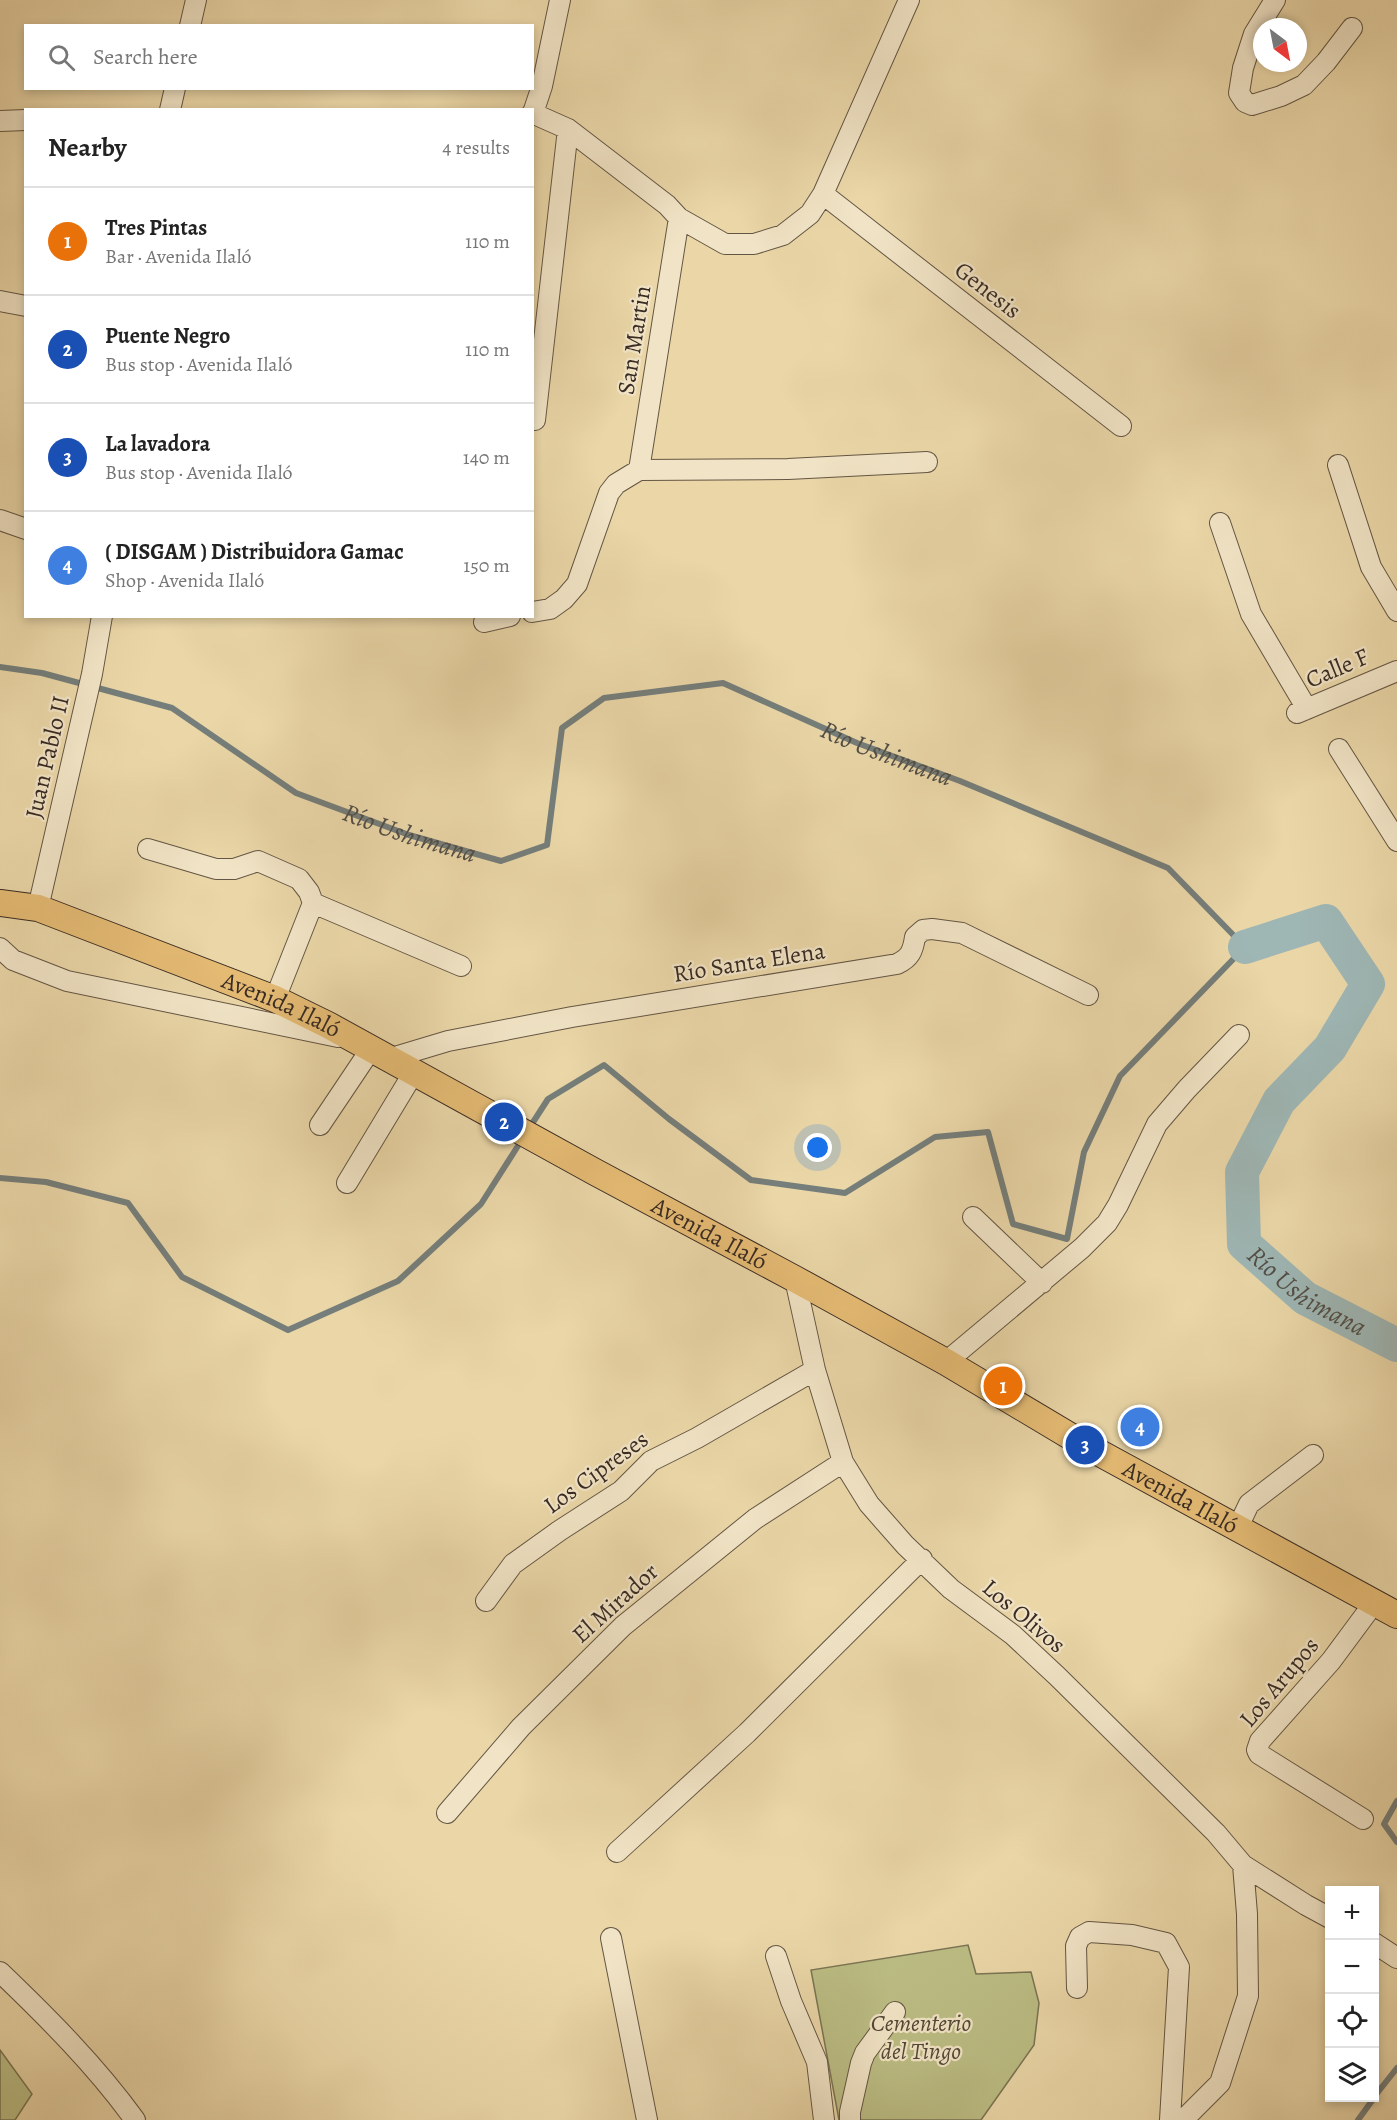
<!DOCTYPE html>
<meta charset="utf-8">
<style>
:root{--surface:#fff;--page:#f2f2f2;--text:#222;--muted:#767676;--line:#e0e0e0;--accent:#d93025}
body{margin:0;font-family:Alegreya,serif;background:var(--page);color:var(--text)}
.controls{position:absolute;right:18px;bottom:18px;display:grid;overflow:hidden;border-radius:0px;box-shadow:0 3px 9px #0003}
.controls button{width:54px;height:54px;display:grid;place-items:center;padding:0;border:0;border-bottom:2px solid var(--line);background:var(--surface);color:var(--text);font:30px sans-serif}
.compass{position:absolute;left:1253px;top:18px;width:54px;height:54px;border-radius:50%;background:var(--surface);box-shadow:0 3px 9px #0003;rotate:148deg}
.you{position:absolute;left:818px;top:1148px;width:21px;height:21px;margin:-15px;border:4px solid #fff;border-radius:50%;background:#1a73e8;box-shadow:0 0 0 9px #1a73e833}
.badge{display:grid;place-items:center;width:39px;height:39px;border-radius:50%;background:var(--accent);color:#fff;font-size:20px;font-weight:700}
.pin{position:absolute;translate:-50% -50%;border:3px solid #fff;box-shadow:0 2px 6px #0006}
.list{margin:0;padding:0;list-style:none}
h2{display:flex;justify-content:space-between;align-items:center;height:78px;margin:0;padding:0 24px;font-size:26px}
h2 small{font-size:20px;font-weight:400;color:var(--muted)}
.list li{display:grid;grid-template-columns:39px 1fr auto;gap:18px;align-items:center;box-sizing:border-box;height:108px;padding:0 24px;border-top:2px solid var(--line)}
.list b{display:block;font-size:22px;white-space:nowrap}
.list p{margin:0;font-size:20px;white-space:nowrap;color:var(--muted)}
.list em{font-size:20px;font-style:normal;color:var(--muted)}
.icon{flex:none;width:33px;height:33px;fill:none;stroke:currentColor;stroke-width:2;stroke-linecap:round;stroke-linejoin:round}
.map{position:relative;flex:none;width:1397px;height:2120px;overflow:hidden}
.search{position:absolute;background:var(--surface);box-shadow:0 3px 9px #0003;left:24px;top:24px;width:510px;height:66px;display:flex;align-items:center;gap:15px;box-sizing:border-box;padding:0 21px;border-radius:0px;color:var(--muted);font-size:22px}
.panel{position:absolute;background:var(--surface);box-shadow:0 3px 9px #0003;left:24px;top:108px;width:510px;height:510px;border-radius:0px}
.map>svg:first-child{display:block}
.green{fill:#bbbd84;stroke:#7a7454;stroke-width:1.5}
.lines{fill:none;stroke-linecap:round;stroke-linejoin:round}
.stream{stroke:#757e7a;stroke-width:6}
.river{stroke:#9eb6b4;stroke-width:34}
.minor-casing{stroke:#645644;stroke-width:22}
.major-casing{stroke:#382b23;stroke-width:28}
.minor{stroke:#f1e4c6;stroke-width:20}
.major{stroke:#e5bb74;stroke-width:26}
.labels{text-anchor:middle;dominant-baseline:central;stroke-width:4.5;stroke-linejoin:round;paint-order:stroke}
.street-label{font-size:24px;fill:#382b23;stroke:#f1e4c6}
.park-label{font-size:24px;font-style:italic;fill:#524836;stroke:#f1e4c6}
.water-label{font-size:26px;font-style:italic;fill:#524e47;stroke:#f1e4c6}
</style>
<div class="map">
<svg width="1397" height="2120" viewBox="0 0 1397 2120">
<rect width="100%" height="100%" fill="#ead6a7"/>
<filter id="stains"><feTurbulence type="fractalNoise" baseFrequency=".00333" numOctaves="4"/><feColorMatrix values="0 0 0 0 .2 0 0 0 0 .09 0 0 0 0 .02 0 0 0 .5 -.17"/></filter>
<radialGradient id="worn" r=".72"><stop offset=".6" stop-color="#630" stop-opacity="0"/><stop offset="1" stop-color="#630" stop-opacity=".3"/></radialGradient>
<!-- green -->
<path class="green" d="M968,1945L976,1974L1031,1972L1039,2003L1034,2045L981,2120H839L811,1970Z
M0,2050L32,2094L15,2120H0Z"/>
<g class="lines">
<!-- stream -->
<g class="stream">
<path id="s1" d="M0,667L42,673L172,708L296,793L409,835L501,861L547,845L562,728L604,698L723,683L857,743L960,781L1168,868L1245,947L1120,1076L1084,1152L1067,1239L1013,1224L988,1132L935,1137L845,1193L751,1180L669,1119L604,1065L548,1099L528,1130"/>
<path d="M0,1178L46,1182L128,1203L182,1277L288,1330L398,1281L481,1204L523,1138"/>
<path d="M1397,1801L1384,1824L1397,1842"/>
<path d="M1374,2097L1397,2068"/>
<path d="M1358,2120L1374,2098"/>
</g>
<!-- river -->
<path class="river" id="s2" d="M1245,947L1326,921L1368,984L1330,1048L1279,1101L1242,1172L1244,1244L1305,1298L1397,1345"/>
<!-- minor casing -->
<g class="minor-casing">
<path id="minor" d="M1275,0L1254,34L1243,68L1239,93L1245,102L1252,105L1281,96L1304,85L1326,62L1352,28
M190,26L196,0
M170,110L175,88
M532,113L568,129L667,205L679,218L725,244H754L783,235L810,214L823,194L909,0
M533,113L542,86L560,0
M0,121L26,120
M823,194L1121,426
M0,301L26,306
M535,420L568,129
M1338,465L1371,567L1397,611
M639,470L679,218
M0,520L26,529
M1220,523L1251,614L1307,709
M532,612L550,609L564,599L577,584L609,493L616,484L639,470L788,469L927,462
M484,622L510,616
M1297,713L1397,671
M1339,749L1397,841
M148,849L216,869H234L258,861L299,879L309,892L313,903L275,999
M313,903L461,966
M38,908L92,674L102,616
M0,948L13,960L67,981L338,1037
M388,1059L448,1041L572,1017L897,964C910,958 913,951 915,937L923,930L932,929L962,933L1088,995
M320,1125L371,1049
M347,1183L414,1072
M973,1217L1042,1283
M795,1279L815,1370L843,1462L869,1504L905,1545L951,1589L1013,1635L1057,1676L1216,1833L1243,1865L1306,1905L1330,1918
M946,1362L1082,1248L1107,1223L1118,1205L1157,1124L1187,1089L1239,1035
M1237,1529L1249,1504L1313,1455
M486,1601L513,1564L559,1531L621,1491L651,1461L697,1438L815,1370
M447,1813L521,1727L623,1626L755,1519L843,1462
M1363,1819L1259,1754L1257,1750L1260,1741L1331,1661L1374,1603
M617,1852L747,1733L922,1559
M611,1938L647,2120
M1374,1943L1397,1958
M776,1956L791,2001L817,2062L824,2120
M0,1972C48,2018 96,2066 135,2120
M1077,1988L1076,1946L1080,1937L1089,1932L1132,1935L1166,1943L1179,1967L1170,2120
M850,2120V2112L861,2063L865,2053L895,2012
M1183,2120L1220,2083L1248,1996L1247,1914L1243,1865"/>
</g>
<!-- major casing -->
<g class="major-casing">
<g id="major">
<path id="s3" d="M0,903L38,908L275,999L328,1025L595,1172L795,1279L946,1362L1085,1445L1397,1615"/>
</g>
</g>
<!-- minor -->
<use href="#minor" class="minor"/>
<!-- major -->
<use href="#major" class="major"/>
</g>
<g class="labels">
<!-- street labels -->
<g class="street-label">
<text transform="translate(988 290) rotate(38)">Genesis</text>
<text transform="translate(634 340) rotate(-81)">San Martin</text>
<text transform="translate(1337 668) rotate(-23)">Calle F</text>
<text transform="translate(47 757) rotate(-77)">Juan Pablo II</text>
<text transform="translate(749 962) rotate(-9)">Río Santa Elena</text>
<text stroke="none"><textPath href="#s3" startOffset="300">Avenida Ilaló</textPath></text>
<text stroke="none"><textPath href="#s3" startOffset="786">Avenida Ilaló</textPath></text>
<text transform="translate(596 1472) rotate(-36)">Los Cipreses</text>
<text stroke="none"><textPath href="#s3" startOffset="1326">Avenida Ilaló</textPath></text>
<text transform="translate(615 1603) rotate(-42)">El Mirador</text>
<text transform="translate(1024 1616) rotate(40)">Los Olivos</text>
<text transform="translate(1279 1682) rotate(-50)">Los Arupos</text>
</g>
<!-- park labels -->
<g class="park-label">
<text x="921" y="2023">Cementerio<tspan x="921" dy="28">del Tingo</tspan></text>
</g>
<!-- water labels -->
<g class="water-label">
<text stroke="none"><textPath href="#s1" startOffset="1060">Río Ushimana</textPath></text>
<text stroke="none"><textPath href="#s1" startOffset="448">Río Ushimana</textPath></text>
<text stroke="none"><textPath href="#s2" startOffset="540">Río Ushimana</textPath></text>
</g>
</g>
<rect width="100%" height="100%" filter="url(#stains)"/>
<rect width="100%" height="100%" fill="url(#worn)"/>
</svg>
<div class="controls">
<button>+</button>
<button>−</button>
<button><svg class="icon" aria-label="locate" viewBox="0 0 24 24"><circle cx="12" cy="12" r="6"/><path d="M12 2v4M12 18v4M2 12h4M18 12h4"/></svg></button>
<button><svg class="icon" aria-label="layers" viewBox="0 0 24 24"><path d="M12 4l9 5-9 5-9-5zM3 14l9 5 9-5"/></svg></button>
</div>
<svg class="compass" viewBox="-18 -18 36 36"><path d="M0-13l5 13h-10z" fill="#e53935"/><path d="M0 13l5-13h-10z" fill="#767676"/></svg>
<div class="you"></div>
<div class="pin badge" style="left:1003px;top:1386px;background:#e8710a">1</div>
<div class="pin badge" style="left:504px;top:1122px;background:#1a4fb4">2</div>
<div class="pin badge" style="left:1085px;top:1445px;background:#1a4fb4">3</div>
<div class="pin badge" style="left:1140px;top:1427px;background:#3f7fe0">4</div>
<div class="search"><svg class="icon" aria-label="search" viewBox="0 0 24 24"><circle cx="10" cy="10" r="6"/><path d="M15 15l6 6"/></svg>Search here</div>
<section class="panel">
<h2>Nearby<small>4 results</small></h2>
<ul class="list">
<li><span class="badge" style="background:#e8710a">1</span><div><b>Tres Pintas</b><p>Bar · Avenida Ilaló</p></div><em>110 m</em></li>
<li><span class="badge" style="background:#1a4fb4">2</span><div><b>Puente Negro</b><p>Bus stop · Avenida Ilaló</p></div><em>110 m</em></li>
<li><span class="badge" style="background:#1a4fb4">3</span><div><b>La lavadora</b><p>Bus stop · Avenida Ilaló</p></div><em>140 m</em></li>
<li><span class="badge" style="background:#3f7fe0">4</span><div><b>( DISGAM ) Distribuidora Gamac</b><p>Shop · Avenida Ilaló</p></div><em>150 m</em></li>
</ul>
</section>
</div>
